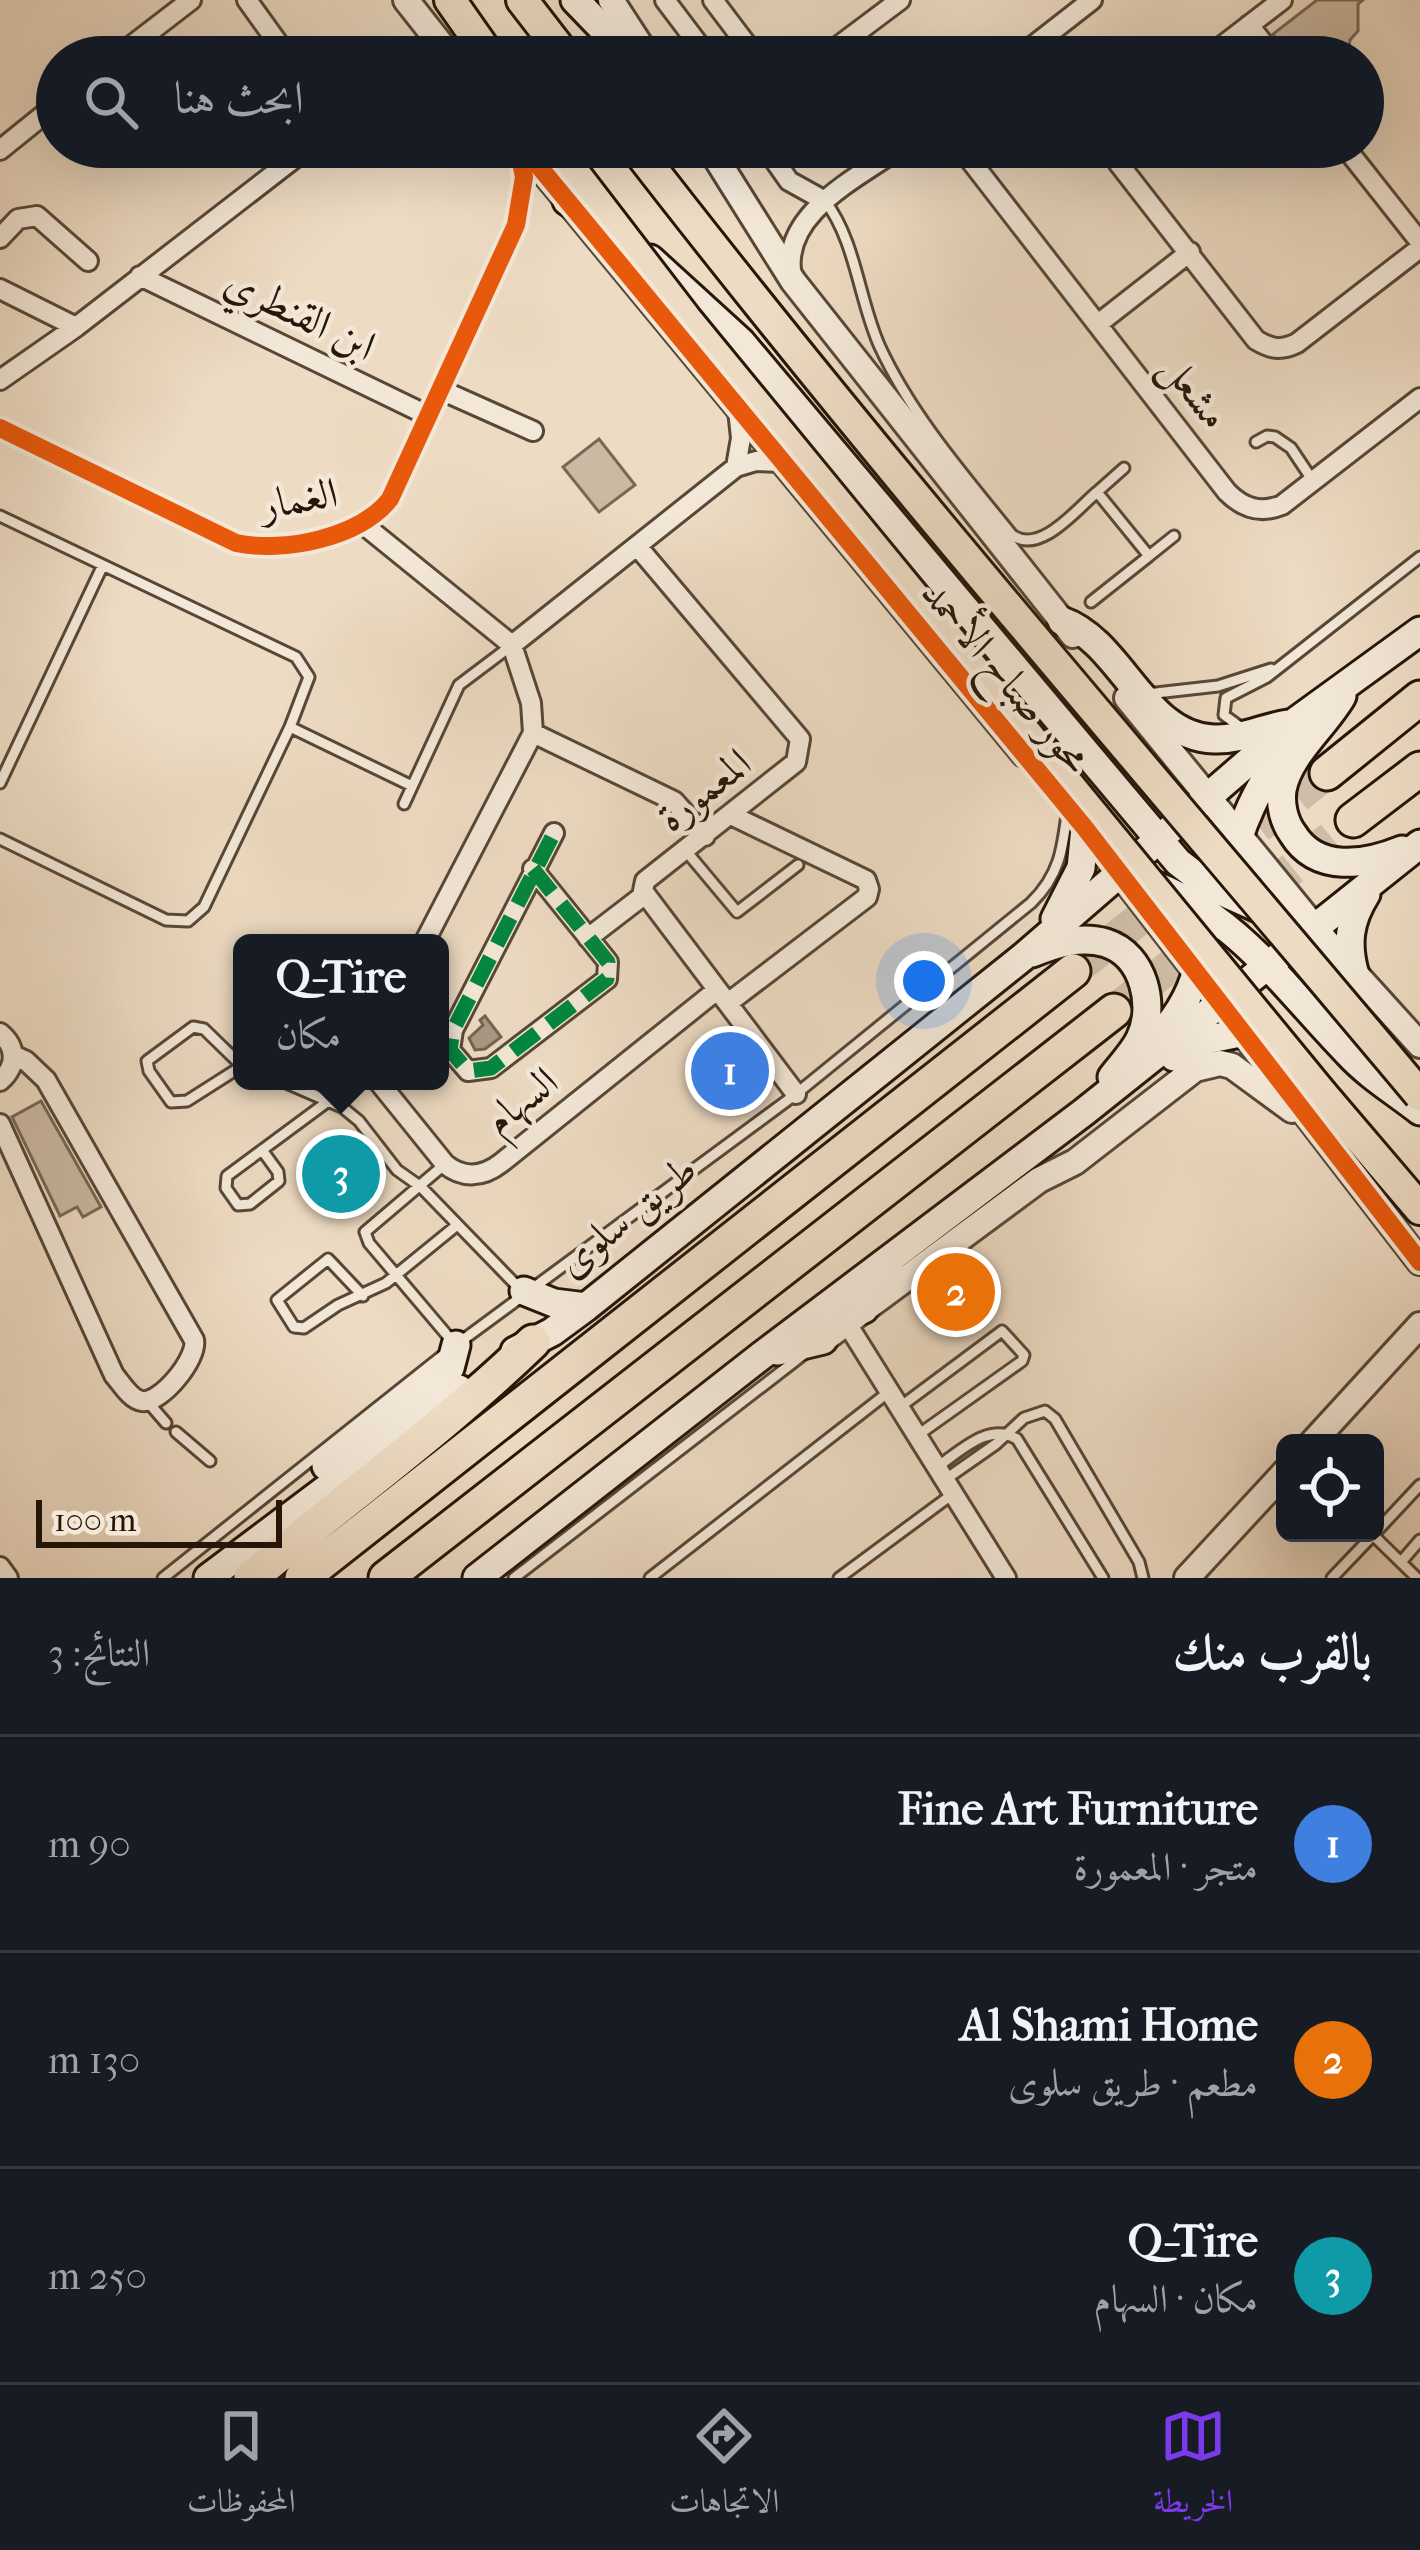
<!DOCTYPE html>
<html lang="ar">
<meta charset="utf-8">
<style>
:root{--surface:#171b24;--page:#20242c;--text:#f1f3f6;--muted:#9ea1a6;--line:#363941;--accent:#7c3aed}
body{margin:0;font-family:"IM FELL French Canon",Amiri,serif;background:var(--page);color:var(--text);direction:rtl}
.controls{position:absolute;right:36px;bottom:36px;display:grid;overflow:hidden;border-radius:18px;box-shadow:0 12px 48px #0002}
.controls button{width:108px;height:108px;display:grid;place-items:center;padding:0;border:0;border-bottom:3px solid var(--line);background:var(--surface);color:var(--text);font:60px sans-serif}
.scale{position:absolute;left:36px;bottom:30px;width:246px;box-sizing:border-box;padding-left:12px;border:6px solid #261608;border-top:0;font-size:33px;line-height:42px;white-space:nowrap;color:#261608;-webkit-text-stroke:9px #f3e8d8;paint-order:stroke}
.you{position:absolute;left:924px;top:981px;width:42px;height:42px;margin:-30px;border:9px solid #fff;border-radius:50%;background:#1a73e8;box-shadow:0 0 0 18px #1a73e833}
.badge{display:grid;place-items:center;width:78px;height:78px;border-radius:50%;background:var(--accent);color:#fff;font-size:39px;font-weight:700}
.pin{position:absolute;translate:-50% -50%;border:6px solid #fff;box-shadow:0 3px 12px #0006}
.popup{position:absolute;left:233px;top:934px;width:216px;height:156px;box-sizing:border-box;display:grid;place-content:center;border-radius:18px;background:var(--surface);filter:drop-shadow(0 3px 9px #0005);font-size:39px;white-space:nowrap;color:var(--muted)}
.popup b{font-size:45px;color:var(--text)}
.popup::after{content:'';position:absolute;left:50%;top:100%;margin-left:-24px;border:24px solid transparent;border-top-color:var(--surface)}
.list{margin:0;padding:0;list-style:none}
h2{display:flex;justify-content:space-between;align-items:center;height:156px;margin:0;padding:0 48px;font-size:51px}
h2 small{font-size:39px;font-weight:400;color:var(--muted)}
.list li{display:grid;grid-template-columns:78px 1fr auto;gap:36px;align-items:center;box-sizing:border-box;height:216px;padding:0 48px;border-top:3px solid var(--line)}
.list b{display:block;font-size:45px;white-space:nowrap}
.list p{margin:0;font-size:39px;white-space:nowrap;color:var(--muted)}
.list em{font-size:39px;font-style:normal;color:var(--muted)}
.icon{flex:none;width:66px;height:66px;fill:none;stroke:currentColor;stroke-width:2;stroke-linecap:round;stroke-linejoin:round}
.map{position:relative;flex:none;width:1420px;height:1578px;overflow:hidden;direction:ltr}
.search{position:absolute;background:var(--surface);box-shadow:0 12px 48px #0002;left:36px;right:36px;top:36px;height:132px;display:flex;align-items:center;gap:30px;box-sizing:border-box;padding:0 42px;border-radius:66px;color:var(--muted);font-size:45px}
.sheet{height:804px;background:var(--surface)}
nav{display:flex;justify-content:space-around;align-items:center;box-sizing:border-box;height:168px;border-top:3px solid var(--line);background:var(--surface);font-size:33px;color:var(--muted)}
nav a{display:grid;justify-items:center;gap:6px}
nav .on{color:var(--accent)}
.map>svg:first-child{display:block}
.green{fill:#cbbaa3;stroke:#786856;stroke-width:3}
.water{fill:#a99883;stroke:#756452;stroke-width:3}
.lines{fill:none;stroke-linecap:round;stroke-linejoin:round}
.motorway-tunnel{stroke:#cfbda7;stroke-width:33;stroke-dasharray:33 16;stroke-linecap:butt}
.service-casing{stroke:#584737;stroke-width:15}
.minor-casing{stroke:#584737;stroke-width:24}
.tertiary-casing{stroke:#584737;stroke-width:30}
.secondary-casing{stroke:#261608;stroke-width:33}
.trunk-casing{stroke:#261608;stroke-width:36}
.motorway-casing{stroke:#261608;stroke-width:39}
.service{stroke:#f3e8d8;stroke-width:9}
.minor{stroke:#f3e8d8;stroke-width:18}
.tertiary{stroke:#f3e8d8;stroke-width:24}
.secondary{stroke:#f3e8d8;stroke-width:27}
.trunk{stroke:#eddbc3;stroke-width:30}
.motorway{stroke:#eddbc3;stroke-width:33}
.trunk-bridge-casing{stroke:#261608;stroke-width:36;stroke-linecap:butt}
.trunk-bridge{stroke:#eddbc3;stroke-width:30}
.quiet{stroke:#00873e;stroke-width:15;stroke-dasharray:30 15;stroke-linecap:butt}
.cycleway-casing{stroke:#f3e8d8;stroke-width:26}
.cycleway{stroke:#e8590c;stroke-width:18}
.labels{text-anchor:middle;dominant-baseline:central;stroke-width:9;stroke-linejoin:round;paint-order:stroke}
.street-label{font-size:42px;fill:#261608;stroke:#f3e8d8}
</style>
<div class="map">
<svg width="1420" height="1578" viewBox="0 0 1420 1578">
<rect width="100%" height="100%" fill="#eddbc3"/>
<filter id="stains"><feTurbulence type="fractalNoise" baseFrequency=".00167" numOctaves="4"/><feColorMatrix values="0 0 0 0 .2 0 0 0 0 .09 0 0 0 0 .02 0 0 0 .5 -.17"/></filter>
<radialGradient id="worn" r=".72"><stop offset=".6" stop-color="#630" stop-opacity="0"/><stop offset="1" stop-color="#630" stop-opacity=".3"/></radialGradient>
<!-- green -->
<path class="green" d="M1317,0H1363L1358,4V31L1350,40L1348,57H1287L1273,34Z
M599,439L635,485L599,512L563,467Z
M41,1101L101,1207L83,1217L77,1207L60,1216L12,1117Z"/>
<!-- water -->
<path class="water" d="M485,1016L501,1037L485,1049L475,1050L469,1038L483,1025L480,1020Z"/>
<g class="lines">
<!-- motorway-tunnel -->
<path class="motorway-tunnel" d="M1220,857L1327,773
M1073,971L1174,892
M1114,1011L1353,820"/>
<!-- service casing -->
<g class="service-casing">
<path id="service" d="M825,201C856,241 859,301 880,347C912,416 964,475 1012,535C1040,555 1076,510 1097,492L1149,556L1091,602
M1256,442L1267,436L1275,437L1291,448L1313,481
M1097,492L1124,468
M0,516L296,657L309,677L290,727L204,907L188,921L166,920L0,839
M1149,556L1174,536
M1147,694L1218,686L1271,669
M290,727L412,786
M1243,729L1224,715L1226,698L1267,677L1420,557
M0,783L102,567
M404,804L459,685L512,645
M686,851L737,912L798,865
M193,1027L204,1029L242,1066L187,1101L171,1102L149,1071L147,1061Z
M282,1081L342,1107L359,1121L397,1170L421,1187L519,1288
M262,1150L278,1172L279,1181L250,1204L238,1205L226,1188L227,1176L327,1102
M445,1164L365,1232L369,1243L452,1341
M363,1296L328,1259L277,1300L294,1327L304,1328L338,1305L386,1283L456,1226
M460,1342L796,1094L1031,903C1061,874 1063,846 1068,806
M147,1401L166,1423
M900,1407L1002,1331L1024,1355L1022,1361L918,1435
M176,1432L210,1461
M937,1467C961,1451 988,1422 1017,1439L1103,1578
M946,1479L996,1444L1024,1418L1045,1411L1055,1419L1139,1562L1143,1578
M1375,1533L1420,1485
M1373,1535L1417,1578
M1401,1562L1420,1540
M163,1578L447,1352
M514,1578L804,1354
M650,1578L890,1391
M839,1578L954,1493
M1332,1578L1375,1533"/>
</g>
<!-- minor casing -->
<g class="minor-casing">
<path id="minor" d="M247,0L288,57
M665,0L708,57
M713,0L756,57
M1249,25L1274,57
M117,57L191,0
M824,57L900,0
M1019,57L1092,0
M1208,57L1282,0
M765,147L789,181L825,201
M960,147L1227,492C1243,508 1260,514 1282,505L1420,398
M1114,147L1119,164L1256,340C1271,349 1281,351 1297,343L1420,248
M1345,147L1420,242
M0,150L57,104
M0,238L18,219L37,216L88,261
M140,276L429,416
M792,277C779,214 858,178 901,147
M0,289L76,327
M1098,324L1190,252
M0,380L76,327L309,147
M441,390L533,431
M0,428L236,543C284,553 359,538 390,499L516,225L524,177L518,147
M736,467L741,438L738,410
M364,525L512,645L531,703L533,733L674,801L705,836
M637,546L800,739L796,762L645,881L643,891L796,1094
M512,645L736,467L756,461L780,462
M533,869L608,962L607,979L491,1068L468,1071L450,1050L453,1030L554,833
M588,938L644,895
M424,943L533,733
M728,1003L867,897L869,889L866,880L731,815
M0,1033C17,1047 17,1066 0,1081
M378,1081L445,1164C463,1179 483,1177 501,1163L717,990
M0,1124L114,1375C121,1383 131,1400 142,1401C161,1404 198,1358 194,1340L46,1080L26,1061L13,1055
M846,1322L1006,1578
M0,1567L8,1578"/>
</g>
<!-- tertiary casing -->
<g class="tertiary-casing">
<path id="tertiary" d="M406,0L451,57
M611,0L648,57
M523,147L1024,754
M709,147L793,281L1073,635
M1127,698L1325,940L1420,1045
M1084,827L1420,1262
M823,1340L1039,1180L1075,1162L1195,1069L1220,1063L1232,1066L1292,1110
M1312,1443L1420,1325
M1187,1578L1285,1472"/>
</g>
<!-- secondary casing -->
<g class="secondary-casing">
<path id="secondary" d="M575,0L630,57
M567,201L614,232
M650,259L741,342L1178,862L1209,886L1265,911
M1062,621C1122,642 1144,737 1214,739C1240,740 1263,728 1288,724
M1342,696C1325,726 1288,755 1282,790C1280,805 1284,822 1293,834C1317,873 1365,865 1402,850
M1146,882C1236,914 1284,987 1348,1053C1369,1076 1396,1092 1420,1111
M1226,884C1238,828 1258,780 1297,738
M1055,919L1081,868L1085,828
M1032,953C1054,944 1081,935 1106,943C1144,955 1156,1006 1140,1039C1134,1052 1121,1065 1112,1077
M1355,975C1346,944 1349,921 1366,894
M1158,1037C1188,1007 1200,972 1205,932
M1174,1057L1210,1039L1245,1032
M524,1291L554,1303L586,1307
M864,1309L889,1266
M515,1351L552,1332L586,1307L1023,957L1292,724L1420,631
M777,1351L823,1340
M326,1466L441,1377L450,1368L456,1345
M208,1578L459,1389
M477,1578L761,1356L1084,1112L1420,844"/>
</g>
<!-- trunk casing -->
<g class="trunk-casing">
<path id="trunk" d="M450,0L490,57
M522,0L566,57
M1322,1094L1420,1209"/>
</g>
<!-- motorway casing -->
<g class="motorway-casing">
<path id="motorway" d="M1327,773L1420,698
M1353,820L1420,769
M251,1578C345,1499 445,1427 533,1342
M302,1578L1073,971
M386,1578L1114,1011"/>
</g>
<!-- service -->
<use href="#service" class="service"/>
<!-- minor -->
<use href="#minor" class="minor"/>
<!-- tertiary -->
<use href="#tertiary" class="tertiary"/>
<!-- secondary -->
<use href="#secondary" class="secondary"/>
<!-- trunk -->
<use href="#trunk" class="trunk"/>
<!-- motorway -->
<use href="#motorway" class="motorway"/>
<!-- trunk-bridge casing -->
<g class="trunk-bridge-casing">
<path id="trunk-bridge" d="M554,147L686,319L1322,1094
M635,147C886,472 1157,781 1420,1095"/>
</g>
<!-- trunk-bridge -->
<use href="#trunk-bridge" class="trunk-bridge"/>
<!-- quiet -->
<path class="quiet" d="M533,869L608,962L607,979L491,1068L468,1071L450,1050L453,1030L554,833"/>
<!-- cycleway casing -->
<g class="cycleway-casing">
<path id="cycleway" d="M523,147L1085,828L1420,1262
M0,428L236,543C284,553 359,538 390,499L516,225L524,177L518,147"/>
</g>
<!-- cycleway -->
<use href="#cycleway" class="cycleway"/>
</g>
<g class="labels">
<!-- street labels -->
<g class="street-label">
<text transform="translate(300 314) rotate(26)">ابن القنطري</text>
<text transform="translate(1195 391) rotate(52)">مشعل</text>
<text transform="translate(299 499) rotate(-10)">الغمار</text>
<text transform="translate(1006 676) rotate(50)">محور صباح الأحمد</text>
<text transform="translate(704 790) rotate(-38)">المعمورة</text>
<text transform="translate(521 1101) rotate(-39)">السهام</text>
<text transform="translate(627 1216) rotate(-39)">طريق سلوى</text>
</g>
</g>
<rect width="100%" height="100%" filter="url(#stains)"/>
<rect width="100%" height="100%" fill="url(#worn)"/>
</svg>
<div class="controls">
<button><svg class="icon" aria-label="locate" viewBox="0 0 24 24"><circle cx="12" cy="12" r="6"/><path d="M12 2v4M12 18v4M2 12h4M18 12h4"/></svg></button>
</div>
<div class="scale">100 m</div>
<div class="you"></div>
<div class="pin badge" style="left:730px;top:1071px;background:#3f7fe0">1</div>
<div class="pin badge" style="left:956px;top:1292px;background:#e8710a">2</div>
<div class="pin badge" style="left:341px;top:1174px;background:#0f9aa8">3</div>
<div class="popup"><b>Q-Tire</b>مكان</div>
<div class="search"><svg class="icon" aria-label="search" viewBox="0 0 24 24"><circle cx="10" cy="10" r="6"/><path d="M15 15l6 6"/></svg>ابحث هنا</div>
</div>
<section class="sheet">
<h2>بالقرب منك<small>النتائج: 3</small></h2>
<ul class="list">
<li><span class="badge" style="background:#3f7fe0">1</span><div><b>Fine Art Furniture</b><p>متجر · المعمورة</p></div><em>90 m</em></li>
<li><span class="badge" style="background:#e8710a">2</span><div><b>Al Shami Home</b><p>مطعم · طريق سلوى</p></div><em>130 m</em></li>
<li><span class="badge" style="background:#0f9aa8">3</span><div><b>Q-Tire</b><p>مكان · السهام</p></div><em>250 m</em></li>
</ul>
</section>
<nav>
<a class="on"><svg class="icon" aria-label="map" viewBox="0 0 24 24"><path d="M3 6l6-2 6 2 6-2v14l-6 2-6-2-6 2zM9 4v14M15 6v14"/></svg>الخريطة</a>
<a><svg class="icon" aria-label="directions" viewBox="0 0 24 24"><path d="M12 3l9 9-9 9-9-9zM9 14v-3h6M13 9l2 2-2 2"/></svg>الاتجاهات</a>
<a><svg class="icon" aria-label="saved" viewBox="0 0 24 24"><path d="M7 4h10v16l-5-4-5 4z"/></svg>المحفوظات</a>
</nav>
